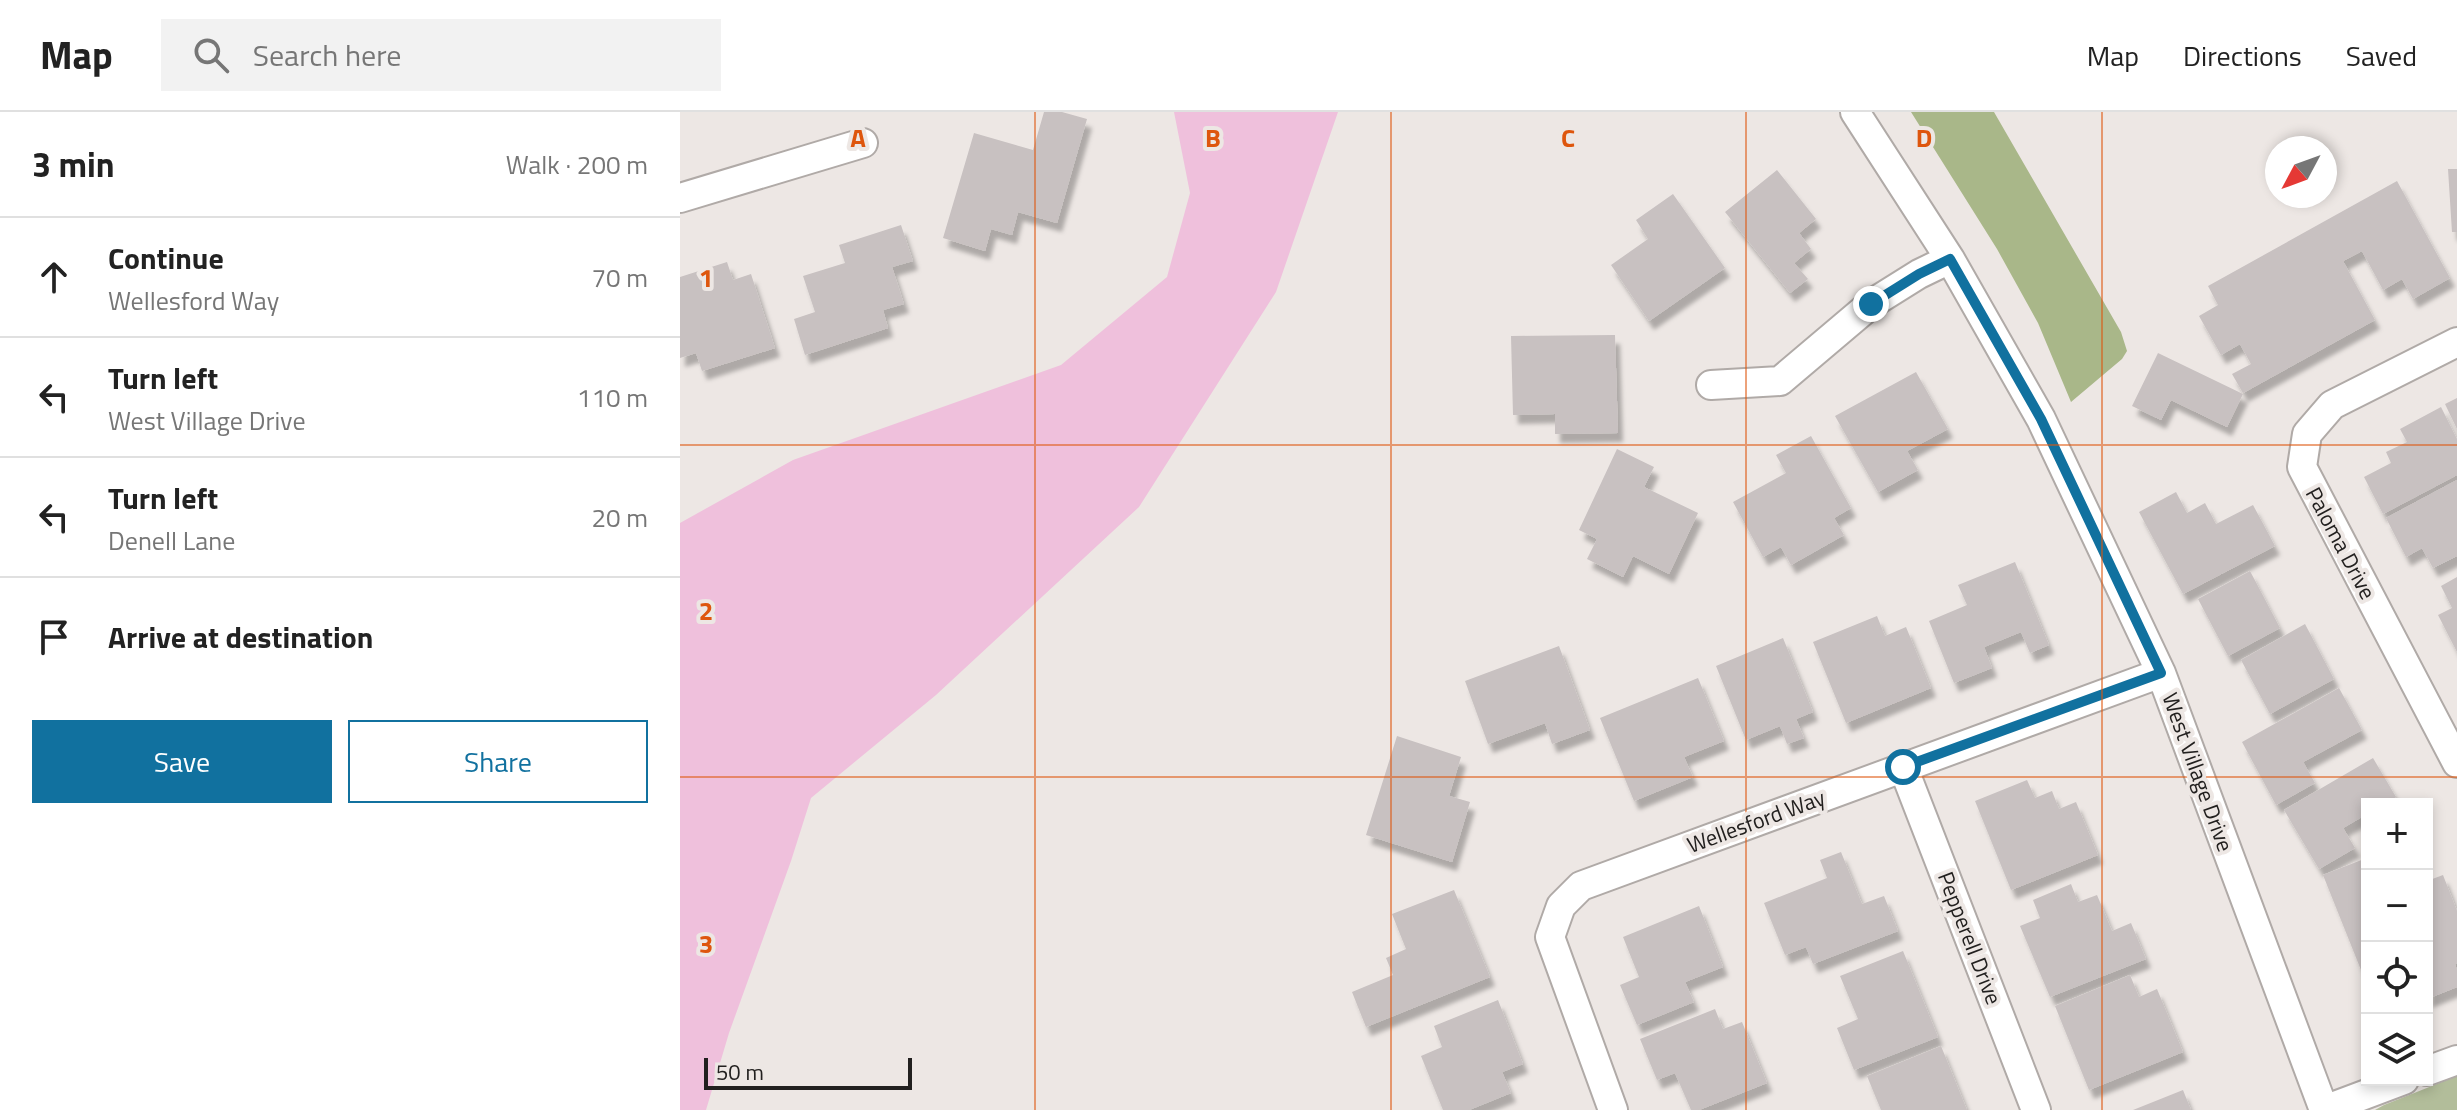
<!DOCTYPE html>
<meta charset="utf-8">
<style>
:root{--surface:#fff;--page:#f2f2f2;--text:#222;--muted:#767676;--line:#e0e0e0;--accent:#11719f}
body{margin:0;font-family:"Titillium Web",sans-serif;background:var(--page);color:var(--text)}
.controls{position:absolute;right:24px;bottom:24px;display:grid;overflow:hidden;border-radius:0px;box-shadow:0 4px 12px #0003}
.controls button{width:72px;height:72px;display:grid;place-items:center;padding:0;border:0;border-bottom:2px solid var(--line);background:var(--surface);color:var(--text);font:40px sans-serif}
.compass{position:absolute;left:1585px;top:24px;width:72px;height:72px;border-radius:50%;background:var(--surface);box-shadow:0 4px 12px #0003;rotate:229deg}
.scale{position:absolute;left:24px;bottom:20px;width:208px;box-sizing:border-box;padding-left:8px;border:4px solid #22201f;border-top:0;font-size:22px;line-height:28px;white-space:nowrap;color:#22201f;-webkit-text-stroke:6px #ede7e4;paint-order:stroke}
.stop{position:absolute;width:24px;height:24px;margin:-18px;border:6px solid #11719f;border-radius:50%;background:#fff}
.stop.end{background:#11719f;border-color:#fff;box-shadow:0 2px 8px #0008}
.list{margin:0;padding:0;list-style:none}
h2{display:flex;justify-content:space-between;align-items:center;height:104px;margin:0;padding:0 32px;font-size:34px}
h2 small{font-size:26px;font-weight:400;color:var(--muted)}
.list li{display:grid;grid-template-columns:52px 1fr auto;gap:24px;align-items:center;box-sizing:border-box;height:120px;padding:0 32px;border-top:2px solid var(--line)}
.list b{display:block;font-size:30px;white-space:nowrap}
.list p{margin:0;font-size:26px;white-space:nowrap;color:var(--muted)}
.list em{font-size:26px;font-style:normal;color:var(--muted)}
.actions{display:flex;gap:16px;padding:24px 32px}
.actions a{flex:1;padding:18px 0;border:2px solid var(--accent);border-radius:0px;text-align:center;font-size:28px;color:var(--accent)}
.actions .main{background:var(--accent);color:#fff}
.icon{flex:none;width:44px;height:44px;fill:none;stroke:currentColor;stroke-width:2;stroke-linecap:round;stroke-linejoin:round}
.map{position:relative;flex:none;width:1777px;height:998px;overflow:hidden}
header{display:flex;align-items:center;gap:48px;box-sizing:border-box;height:112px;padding:0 40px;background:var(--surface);border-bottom:2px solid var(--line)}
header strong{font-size:38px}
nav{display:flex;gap:44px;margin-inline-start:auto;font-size:28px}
.search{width:560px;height:72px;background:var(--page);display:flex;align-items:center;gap:20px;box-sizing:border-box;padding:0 28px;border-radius:0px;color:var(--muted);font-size:30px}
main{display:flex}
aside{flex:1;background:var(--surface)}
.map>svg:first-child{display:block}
.green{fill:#b2bd9a}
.forest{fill:#a9b789}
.water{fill:#efc0dc}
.building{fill:#c8c1c1;filter:url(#shadow)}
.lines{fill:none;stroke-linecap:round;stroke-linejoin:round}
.minor-casing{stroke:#b0aaa7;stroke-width:32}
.minor{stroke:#fff;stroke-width:28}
.route{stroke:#11719f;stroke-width:10}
.grid{fill:none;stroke:#de560d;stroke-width:2;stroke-opacity:0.55}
.labels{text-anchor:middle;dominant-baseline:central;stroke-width:8;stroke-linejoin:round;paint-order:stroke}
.street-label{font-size:22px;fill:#22201f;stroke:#ede7e4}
.grid-label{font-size:26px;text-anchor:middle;font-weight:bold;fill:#de560d;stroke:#ede7e4;stroke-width:8;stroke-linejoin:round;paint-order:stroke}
</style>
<header>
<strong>Map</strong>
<div class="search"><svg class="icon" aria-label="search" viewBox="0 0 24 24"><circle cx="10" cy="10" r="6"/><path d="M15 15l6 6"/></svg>Search here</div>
<nav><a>Map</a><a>Directions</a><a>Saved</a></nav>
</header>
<main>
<aside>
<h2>3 min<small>Walk · 200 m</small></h2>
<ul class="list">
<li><svg class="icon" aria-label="ahead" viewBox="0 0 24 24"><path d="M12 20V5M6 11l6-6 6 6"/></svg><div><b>Continue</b><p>Wellesford Way</p></div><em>70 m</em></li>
<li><svg class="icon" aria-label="left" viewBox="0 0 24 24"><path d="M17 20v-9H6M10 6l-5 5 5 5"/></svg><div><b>Turn left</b><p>West Village Drive</p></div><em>110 m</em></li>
<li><svg class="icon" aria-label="left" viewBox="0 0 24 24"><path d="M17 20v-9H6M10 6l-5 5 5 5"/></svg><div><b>Turn left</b><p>Denell Lane</p></div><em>20 m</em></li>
<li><svg class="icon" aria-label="arrive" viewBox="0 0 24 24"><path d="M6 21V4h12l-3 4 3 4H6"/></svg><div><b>Arrive at destination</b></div></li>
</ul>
<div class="actions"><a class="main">Save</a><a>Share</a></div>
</aside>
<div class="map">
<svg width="1777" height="998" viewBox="0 0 1777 998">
<defs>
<filter id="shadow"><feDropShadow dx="5" dy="9" stdDeviation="2" flood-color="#0004"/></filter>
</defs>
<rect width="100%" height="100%" fill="#ede7e4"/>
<!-- green -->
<path class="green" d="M1777,964V998H1695L1704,993Z"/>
<!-- forest -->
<path class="forest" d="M1231,0H1314L1441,220L1447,239L1442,247L1391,290L1358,211L1317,137Z"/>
<!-- water -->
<path class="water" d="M494,0H658L596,180L459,395L256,583L131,686L111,749L49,921L26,998H0V411L113,348L381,253L487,165L510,81Z"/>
<!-- building -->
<path class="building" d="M364,0H382L407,7L377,111L338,100L332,123L311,117L305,139L263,126L294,21L353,38Z
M1768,57H1777V120H1772Z
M1097,58L1136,107L1119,121L1131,137L1114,151L1128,167L1110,181L1045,100Z
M1717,69L1770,166L1733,187L1722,167L1703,178L1682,139L1663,149L1695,208L1563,281L1552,262L1571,252L1560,232L1541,243L1519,204L1538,193L1528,174Z
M993,82L1045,156L969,209L931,153L968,127L956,108Z
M221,113L233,149L212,155L224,192L203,198L208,216L125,243L114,207L135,200L123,164L165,151L159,133Z
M47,150L53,168L71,162L95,236L22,259L16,241L0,246V165Z
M935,223L938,321L875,322V302L833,303L831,224Z
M1478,241L1563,282L1547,315L1491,288L1481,308L1452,294Z
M1236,260L1268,317L1227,339L1238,358L1198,380L1155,304Z
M1777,286V317L1765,292Z
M1761,295L1777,327V363L1703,402L1684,365L1711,351L1706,340L1727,330L1720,317Z
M1131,324L1171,396L1154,406L1164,423L1111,453L1101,435L1083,445L1053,390L1106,361L1096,343Z
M937,337L974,355L964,375L1018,401L989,462L953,444L943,465L907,447L917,427L899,418Z
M1777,368V444L1753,456L1742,436L1726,445L1706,406Z
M1496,380L1507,401L1525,391L1536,412L1573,393L1595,434L1503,482L1459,400Z
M1335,450L1369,533L1350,541L1341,520L1304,535L1312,556L1274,571L1249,509L1287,493L1278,473Z
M1570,459L1600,516L1548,544L1518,487Z
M1777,465V540L1758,503L1772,496L1761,474Z
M1197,504L1205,524L1226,515L1251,576L1166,611L1133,530Z
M1625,512L1654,567L1590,602L1561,548Z
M1103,526L1133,600L1116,607L1124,626L1107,632L1100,614L1066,628L1036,554Z
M879,534L910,618L872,632L865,611L808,632L785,569Z
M1018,566L1044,629L1004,645L1013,665L954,689L920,606Z
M1659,576L1682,618L1623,650L1635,671L1596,693L1562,630Z
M717,624L781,645L769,684L790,690L772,750L686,723Z
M1693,646L1716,685L1704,692H1687V702L1663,716L1675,736L1639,757L1604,698Z
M1347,668L1355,686L1372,679L1379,697L1396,690L1418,743L1331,778L1295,689Z
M1161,740L1182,792L1204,784L1218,819L1133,852L1126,835L1105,843L1084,791L1147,766L1140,748Z
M1684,747L1687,754V873L1643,763Z
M1763,763L1777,799V851L1775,852L1777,858V875L1747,887V769Z
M1391,772L1398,790L1417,783L1432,819L1451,811L1466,847L1370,885L1340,814L1360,806L1353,788Z
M774,778L810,865L686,915L672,880L713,863L706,846L726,837L712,802Z
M1019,794L1043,855L1005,870L1014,890L957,913L940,873L959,865L943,825Z
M1223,839L1258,925L1174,958L1157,916L1178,907L1160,864Z
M1450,863L1459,885L1477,877L1503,940L1409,978L1375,894Z
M818,888L843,952L822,960L831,981L789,998H763L741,944L762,935L754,914Z
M1035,897L1043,917L1062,910L1087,971L1019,998H1011L995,961L977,968L960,927Z
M1261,934L1287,998H1201L1187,964Z
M1503,978L1511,998H1453Z"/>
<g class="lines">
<!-- minor casing -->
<g class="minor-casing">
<path id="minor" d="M1175,0L1270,147L1361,307L1481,561L1644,998L1724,968
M0,86L183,31
M1777,230L1652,293L1627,322L1622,355L1777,651
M1031,273L1100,269L1191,192L1239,162L1270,147
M1223,655L1356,998
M1747,959L1777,948
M933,998L870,825L881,794L901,774L1481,561"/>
</g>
<!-- minor -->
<use href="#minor" class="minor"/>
</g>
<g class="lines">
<!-- route -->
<path class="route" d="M1191,192L1239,162L1270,147L1361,307L1481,561L1223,655"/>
</g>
<!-- grid -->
<path class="grid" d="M355,0V998M711,0V998M1066,0V998M1422,0V998M0,333H1777M0,665H1777"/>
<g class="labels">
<!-- street labels -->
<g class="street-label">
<text transform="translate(1661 431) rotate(62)">Paloma Drive</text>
<text transform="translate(1518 660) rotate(70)">West Village Drive</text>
<text transform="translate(1076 709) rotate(-20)">Wellesford Way</text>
<text transform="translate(1290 826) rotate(69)">Pepperell Drive</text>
</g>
</g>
<g class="grid-label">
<text x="178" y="35">A</text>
<text x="533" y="35">B</text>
<text x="888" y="35">C</text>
<text x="1244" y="35">D</text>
<text x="26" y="175">1</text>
<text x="26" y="508">2</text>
<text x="26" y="841">3</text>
</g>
</svg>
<div class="controls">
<button>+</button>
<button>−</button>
<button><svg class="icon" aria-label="locate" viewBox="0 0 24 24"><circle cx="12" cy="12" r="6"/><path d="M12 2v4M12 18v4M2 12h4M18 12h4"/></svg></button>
<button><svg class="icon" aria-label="layers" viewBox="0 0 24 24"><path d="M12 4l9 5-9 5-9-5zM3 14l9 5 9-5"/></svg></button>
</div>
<svg class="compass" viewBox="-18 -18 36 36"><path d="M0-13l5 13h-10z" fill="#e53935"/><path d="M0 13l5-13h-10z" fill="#767676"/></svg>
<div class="scale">50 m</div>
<div class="stop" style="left:1223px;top:655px"></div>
<div class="stop end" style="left:1191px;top:192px"></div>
</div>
</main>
